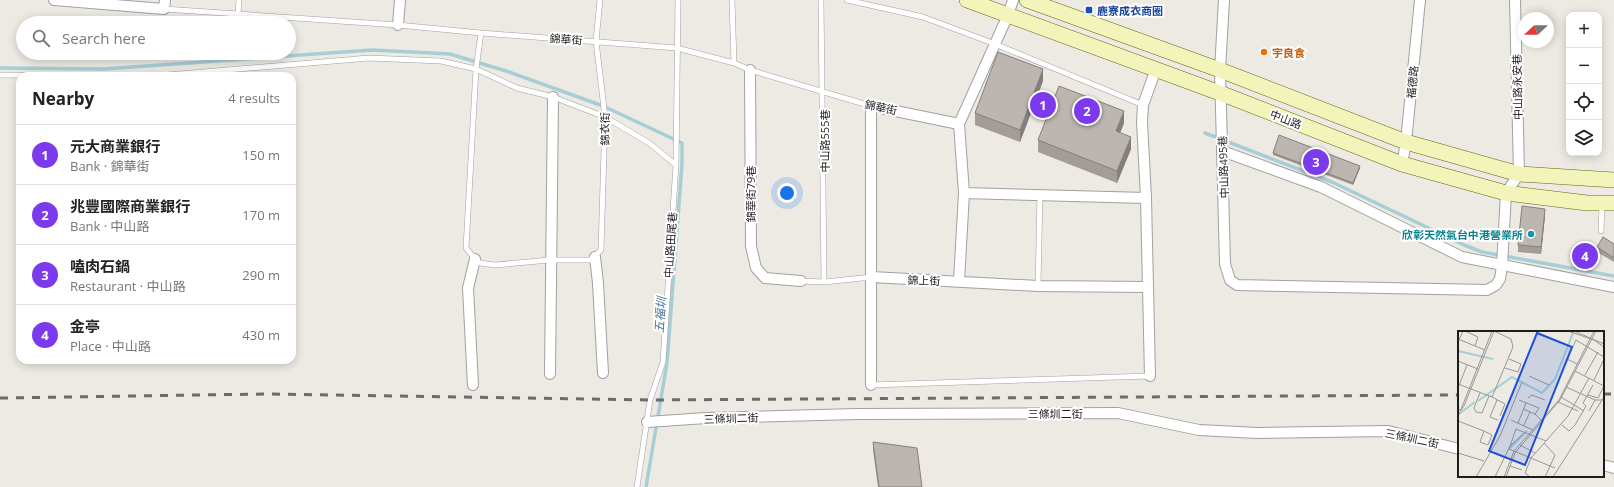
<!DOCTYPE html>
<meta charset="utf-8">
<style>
:root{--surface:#fff;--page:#f6f6f6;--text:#222;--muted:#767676;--line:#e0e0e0;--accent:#7c3aed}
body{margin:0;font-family:"Open Sans","Noto Sans TC",sans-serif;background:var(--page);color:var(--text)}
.controls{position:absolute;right:12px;top:12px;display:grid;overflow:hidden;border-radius:8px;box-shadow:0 2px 10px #0003}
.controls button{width:36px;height:36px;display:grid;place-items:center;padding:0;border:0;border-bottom:1px solid var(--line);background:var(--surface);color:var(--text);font:20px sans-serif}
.compass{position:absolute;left:1518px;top:12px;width:36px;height:36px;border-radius:50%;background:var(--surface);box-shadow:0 2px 10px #0003;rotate:248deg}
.you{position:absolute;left:787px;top:193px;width:14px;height:14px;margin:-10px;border:3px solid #fff;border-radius:50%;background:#1a73e8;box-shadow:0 0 0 6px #1a73e833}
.badge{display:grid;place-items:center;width:26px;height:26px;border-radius:50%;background:var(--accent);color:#fff;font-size:13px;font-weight:700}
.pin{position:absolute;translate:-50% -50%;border:2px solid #fff;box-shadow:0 1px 4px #0006}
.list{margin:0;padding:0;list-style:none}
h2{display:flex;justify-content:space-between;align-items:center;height:52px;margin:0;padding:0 16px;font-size:17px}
h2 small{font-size:13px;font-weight:400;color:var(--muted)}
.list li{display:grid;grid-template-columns:26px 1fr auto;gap:12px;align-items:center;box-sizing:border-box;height:60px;padding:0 16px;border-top:1px solid var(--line)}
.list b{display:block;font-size:15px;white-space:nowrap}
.list p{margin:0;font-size:13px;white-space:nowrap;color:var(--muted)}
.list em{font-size:13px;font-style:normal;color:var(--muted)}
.icon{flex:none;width:22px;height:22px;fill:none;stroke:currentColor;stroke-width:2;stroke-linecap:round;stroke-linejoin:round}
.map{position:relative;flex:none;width:1614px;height:487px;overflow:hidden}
.search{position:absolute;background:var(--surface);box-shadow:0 2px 10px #0003;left:16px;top:16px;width:280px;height:44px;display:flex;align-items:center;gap:10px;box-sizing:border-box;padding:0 14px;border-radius:22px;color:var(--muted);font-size:15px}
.panel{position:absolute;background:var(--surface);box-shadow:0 2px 10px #0003;left:16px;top:72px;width:280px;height:292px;border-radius:12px}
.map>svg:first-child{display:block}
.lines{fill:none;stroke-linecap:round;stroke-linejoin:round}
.stream{stroke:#a7ced7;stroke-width:3.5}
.lane-casing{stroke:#a1a1a1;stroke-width:6}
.street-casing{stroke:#a1a1a1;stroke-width:12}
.secondary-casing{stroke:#62690e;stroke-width:16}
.lane{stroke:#fff;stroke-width:5}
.street{stroke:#fff;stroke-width:10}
.secondary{stroke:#f2f4ba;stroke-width:15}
.rail{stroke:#6b6b6b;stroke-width:3;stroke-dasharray:8 8;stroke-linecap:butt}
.wall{fill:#a39c97}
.shaded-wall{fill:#847f7b}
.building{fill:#bdb5b0;stroke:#847f7b}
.transit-dot{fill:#1a4fb4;stroke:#fff;stroke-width:1.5}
.food-dot{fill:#e8710a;stroke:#fff;stroke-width:1.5}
.culture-dot{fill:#0f9aa8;stroke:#fff;stroke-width:1.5}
.labels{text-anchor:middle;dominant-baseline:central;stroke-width:4;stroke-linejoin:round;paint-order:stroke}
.transit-label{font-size:11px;font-weight:bold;fill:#164399;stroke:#fff;text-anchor:start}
.street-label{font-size:11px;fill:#1d1d1d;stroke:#fff}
.food-label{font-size:11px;font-weight:bold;fill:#c56008;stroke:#fff;text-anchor:start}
.culture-label{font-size:11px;font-weight:bold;fill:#0d838f;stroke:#fff;text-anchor:end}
.water-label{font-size:12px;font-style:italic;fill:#4e789d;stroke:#fff}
.inset-river{fill:none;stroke:#a7ced7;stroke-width:2}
.inset-road{fill:none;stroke:#9a9794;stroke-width:1}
.view{fill:#1d4ed8;fill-opacity:0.15;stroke:#1d4ed8;stroke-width:2}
.inset-edge{fill:none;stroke:#1d1d1d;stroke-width:2}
</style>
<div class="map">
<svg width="1614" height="487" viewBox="0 0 1614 487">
<rect width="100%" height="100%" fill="#ede9e3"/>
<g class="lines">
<!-- stream -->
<path class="stream" d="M0,68L104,69L372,50L450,54L506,71L603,106L682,143V164L667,363L646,487
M1205,133L1332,182L1464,245L1482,252L1614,276"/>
<!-- lane casing -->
<g class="lane-casing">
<path id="lane" d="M732,0L734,63
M821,0L824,282
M847,0L923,17L995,44L1143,105
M164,9L398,25L481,33L677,48L734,63L750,70L871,106
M238,14L239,0
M481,33L476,69L466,248L475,259L480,263L495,265L550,260H590L601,250L605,117L596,41L600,0
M0,75L144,76
M156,76L369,58L441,61L476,69L517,88L553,97L605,117L649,143L676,165
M1601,231L1602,204
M801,281L824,282L872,277
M1038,286L1040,195
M871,385L1150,376
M637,487L650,400L663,362L676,165L678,0"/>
</g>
<!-- street casing -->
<g class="street-casing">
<path id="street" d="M54,0L164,9L165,0
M1224,0L1220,70L1225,264L1230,280L1237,285L1487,290L1496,285L1500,279L1502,266L1506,193L1519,174L1515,0
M398,25L400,0
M750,70L751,246L756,268L765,278L801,281
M1222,151L1321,187L1462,257L1614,287
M1402,164L1406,142L1420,0
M964,193L1146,198
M595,257L598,283L603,373
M872,277L1038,286L1147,287
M959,281L964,193L959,124L1008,15L1013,0
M550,374L553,97
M1150,376L1146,198L1142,122L1143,105L1156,69
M473,385L468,288L475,259
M871,385V106L959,124
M647,422L706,418L857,414L1118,413L1199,430L1257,433L1388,431L1459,449
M1603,465L1614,468"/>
</g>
<!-- secondary casing -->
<g class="secondary-casing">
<path id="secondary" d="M967,0L1220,93L1402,164L1506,193L1587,203H1614
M1027,0L1220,70L1406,142L1519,174L1614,180"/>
</g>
<!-- lane -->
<use href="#lane" class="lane"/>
<!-- street -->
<use href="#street" class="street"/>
<!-- secondary -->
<use href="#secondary" class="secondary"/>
<!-- rail -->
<path class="rail" d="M1603,394H1614
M0,398L265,394L650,400L1459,395"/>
</g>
<!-- wall -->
<path class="wall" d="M1043,81L1020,142L975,125V113Z
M1124,123L1120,133L1131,149L1117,183L1038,152V140Z
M1273,153L1360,168L1353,185L1273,155Z
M1545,216L1541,254L1518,252V245Z
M1614,244V262L1597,252V247Z
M1580,255L1589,257L1587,261L1584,262L1580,257Z
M873,442L922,487H878L873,450Z"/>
<!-- shaded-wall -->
<path class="shaded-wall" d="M1043,69V81L1020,142V130Z
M1124,111V123L1116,143V131Z
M1131,137V149L1117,183V171Z
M1360,166V168L1353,185V183Z
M1545,209V216L1541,254V247Z"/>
<!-- building -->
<path class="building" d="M998,52L1043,69L1020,130L975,113Z
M1059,86L1124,111L1116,131L1131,137L1117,171L1038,140Z
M1279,135L1360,166L1353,183L1273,153Z
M1522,206L1545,209L1541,247L1518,245Z
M1603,237L1614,244V258L1597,247Z
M1585,249L1589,252V255L1587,259H1584L1580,255L1582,250Z
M873,442L917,448L922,487H879Z"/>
<!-- markers -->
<rect class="transit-dot" x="1085" y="6" width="8" height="8" rx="2"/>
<circle class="food-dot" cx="1264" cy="52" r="4"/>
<circle class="culture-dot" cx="1531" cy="234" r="4"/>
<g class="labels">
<!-- transit labels -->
<g class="transit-label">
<text x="1097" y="10">鹿寮成衣商圈</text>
</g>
<!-- street labels -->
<g class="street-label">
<text transform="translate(566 39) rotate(4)">錦華街</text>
<text transform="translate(1412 82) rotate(-84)">福德路</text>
<text transform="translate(1517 87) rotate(-91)">中山路永安巷</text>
<text transform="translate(881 107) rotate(13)">錦華街</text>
<text transform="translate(1286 119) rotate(21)">中山路</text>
<text transform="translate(604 129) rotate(-90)">錦衣街</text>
<text transform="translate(824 141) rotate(-90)">中山路555巷</text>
<text transform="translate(1223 167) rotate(-92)">中山路495巷</text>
<text transform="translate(750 194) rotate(-90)">錦華街79巷</text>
<text transform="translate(670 245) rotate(-86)">中山路田尾巷</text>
<text transform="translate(924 280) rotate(2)">錦上街</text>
<text x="1055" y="413">三條圳二街</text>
<text transform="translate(731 418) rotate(-2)">三條圳二街</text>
<text transform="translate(1412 438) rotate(12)">三條圳二街</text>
</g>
<!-- food labels -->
<g class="food-label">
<text x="1272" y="52">宇良食</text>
</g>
<!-- culture labels -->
<g class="culture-label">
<text x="1523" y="234">欣彰天然氣台中港營業所</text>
</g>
<!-- water labels -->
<g class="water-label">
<text transform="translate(660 315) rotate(-86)">五福圳</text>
</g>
</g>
<!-- overview -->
<g transform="translate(1458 331)">
<rect width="146" height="146" fill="#ede9e3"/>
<path class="inset-river" d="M0,20L35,28M20,70L54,46L84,62L97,48L115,2M2,82L17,71M52,117L69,100"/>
<path class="inset-road" d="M7,0L20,6L17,15M110,0L136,9L146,16M116,0L146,13M0,8L27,19M0,11L5,0M0,30L20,38M119,33L109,28L118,9L146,26M47,37L60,41L63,33L51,28M117,40L146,55M127,44L140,21M71,45L91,54M136,49L146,28M0,53L34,66L55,16L53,8L36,0M108,56L137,69H144M0,57L9,34M22,62L16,77L18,81L24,82L31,65M130,64L140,67L146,55M34,66L47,73L42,85M103,66L126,80M70,67L74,64L87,69M39,69L32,86L40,89M61,69L81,77L77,83M100,71L120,80M0,78L3,79L6,75L36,0M65,78L77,83L84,90M131,80L137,69M0,86L34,0M53,89L75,99M0,90L26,100L34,104L30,114L22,111L26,100M60,92L68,72M66,94L72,81M104,94L111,100L117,94L128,75L125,72L135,54M86,112L97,124L87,146M62,114L77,122M51,118L58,98L88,110M51,118L97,137M0,122L26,130M52,135L64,139M18,146L42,105L64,51M37,146L52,115L67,101M46,146L56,120L101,69L136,0M48,146L57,122L102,69L138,0M72,146L67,142L73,127L110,85L131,47M95,146L146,66"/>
<path class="view" d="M79,2L114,16L67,134L31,120Z"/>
<rect width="146" height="146" class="inset-edge"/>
</g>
</svg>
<div class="controls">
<button>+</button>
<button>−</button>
<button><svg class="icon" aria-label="locate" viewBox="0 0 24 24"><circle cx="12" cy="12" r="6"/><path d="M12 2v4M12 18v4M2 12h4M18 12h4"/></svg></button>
<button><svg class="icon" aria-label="layers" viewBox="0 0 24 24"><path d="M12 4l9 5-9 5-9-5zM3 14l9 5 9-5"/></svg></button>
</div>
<svg class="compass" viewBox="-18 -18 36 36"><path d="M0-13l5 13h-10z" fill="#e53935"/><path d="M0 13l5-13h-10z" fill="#767676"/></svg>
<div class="you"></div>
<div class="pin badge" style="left:1043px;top:105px">1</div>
<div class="pin badge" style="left:1087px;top:111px">2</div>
<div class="pin badge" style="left:1316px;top:162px">3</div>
<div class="pin badge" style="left:1585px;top:256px">4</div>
<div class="search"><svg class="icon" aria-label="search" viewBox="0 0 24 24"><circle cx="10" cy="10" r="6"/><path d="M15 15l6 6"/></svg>Search here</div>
<section class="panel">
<h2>Nearby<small>4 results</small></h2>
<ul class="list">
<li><span class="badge">1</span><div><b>元大商業銀行</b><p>Bank · 錦華街</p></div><em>150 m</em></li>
<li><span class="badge">2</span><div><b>兆豐國際商業銀行</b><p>Bank · 中山路</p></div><em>170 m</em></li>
<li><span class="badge">3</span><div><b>嗑肉石鍋</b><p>Restaurant · 中山路</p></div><em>290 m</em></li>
<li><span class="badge">4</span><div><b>金亭</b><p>Place · 中山路</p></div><em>430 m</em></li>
</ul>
</section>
</div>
